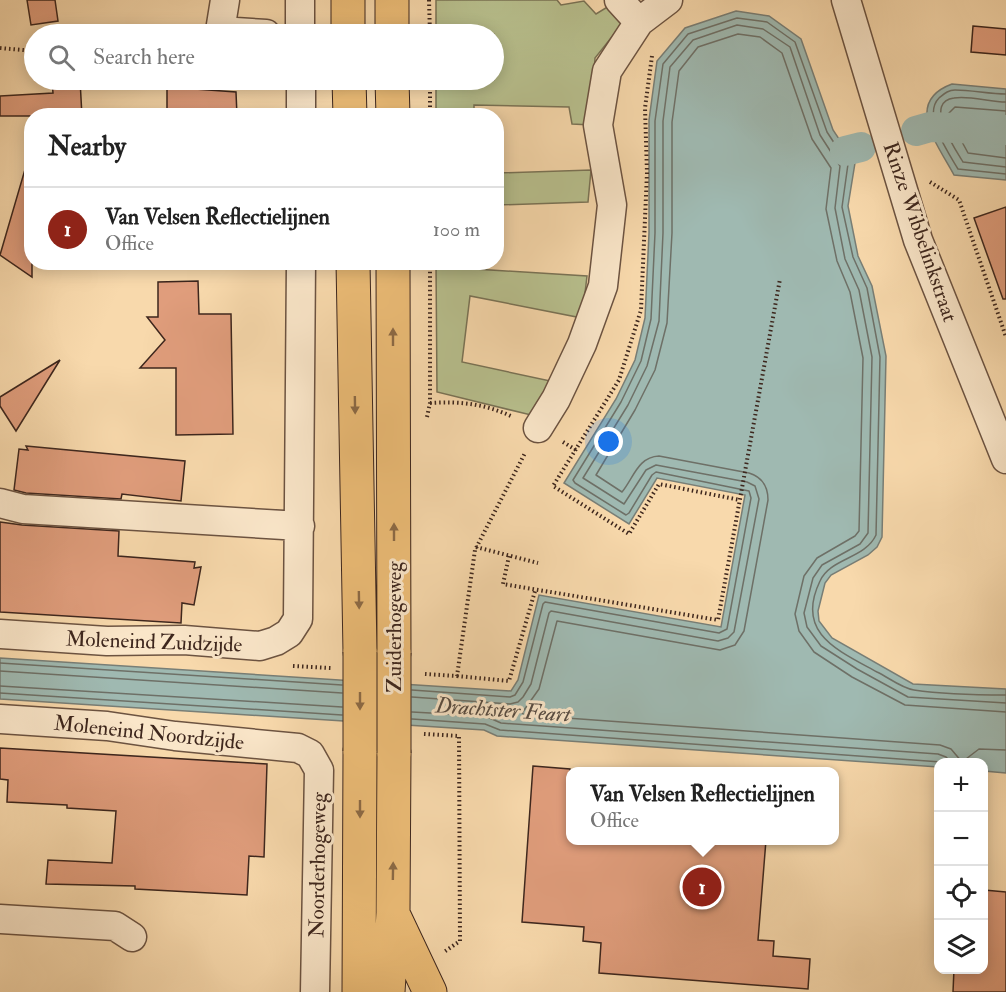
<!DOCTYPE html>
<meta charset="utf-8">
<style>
:root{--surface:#fff;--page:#f6f6f6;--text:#222;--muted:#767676;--line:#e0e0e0;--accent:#8f2418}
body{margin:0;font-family:"IM FELL Double Pica",serif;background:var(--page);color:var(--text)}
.controls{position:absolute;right:18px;bottom:18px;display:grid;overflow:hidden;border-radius:12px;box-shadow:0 3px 15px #0003}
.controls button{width:54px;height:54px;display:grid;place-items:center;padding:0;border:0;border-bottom:2px solid var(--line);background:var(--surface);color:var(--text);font:30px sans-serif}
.you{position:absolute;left:609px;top:442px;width:21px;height:21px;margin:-15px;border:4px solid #fff;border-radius:50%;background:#1a73e8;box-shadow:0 0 0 9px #1a73e833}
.badge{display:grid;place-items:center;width:39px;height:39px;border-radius:50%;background:var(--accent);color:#fff;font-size:20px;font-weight:700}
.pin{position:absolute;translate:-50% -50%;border:3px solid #fff;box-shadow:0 2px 6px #0006}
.popup{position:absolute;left:566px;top:767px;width:273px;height:78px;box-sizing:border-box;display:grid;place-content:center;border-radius:12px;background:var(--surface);filter:drop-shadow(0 2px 4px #0005);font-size:20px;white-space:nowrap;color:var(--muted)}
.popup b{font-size:22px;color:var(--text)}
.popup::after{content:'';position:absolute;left:50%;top:100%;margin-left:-12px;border:12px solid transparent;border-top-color:var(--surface)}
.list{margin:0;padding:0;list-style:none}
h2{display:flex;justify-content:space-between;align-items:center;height:78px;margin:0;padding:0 24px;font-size:26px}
h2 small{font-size:20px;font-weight:400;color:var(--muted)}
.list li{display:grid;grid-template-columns:39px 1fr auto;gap:18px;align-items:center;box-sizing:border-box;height:84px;padding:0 24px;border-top:2px solid var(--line)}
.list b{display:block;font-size:22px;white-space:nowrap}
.list p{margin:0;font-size:20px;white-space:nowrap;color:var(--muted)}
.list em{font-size:20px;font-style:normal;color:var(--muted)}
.icon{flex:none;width:33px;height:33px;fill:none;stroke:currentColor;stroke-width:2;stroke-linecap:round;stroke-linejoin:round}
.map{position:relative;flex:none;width:1006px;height:992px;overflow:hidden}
.search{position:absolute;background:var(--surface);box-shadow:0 3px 15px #0003;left:24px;top:24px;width:480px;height:66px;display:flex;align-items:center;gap:15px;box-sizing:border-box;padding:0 21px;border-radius:33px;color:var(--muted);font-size:22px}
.panel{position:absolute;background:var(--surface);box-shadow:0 3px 15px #0003;left:24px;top:108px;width:480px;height:162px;border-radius:24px}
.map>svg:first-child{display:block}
.green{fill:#b8c08e;stroke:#7a7356;stroke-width:1.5}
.water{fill:#9fb9b1;stroke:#787e76;stroke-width:1.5}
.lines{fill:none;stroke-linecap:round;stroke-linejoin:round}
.shore{stroke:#6e7067;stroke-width:1.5}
.canal{stroke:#9fb9b1;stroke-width:30}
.building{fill:#e09d7c;stroke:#3d261d;stroke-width:1.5}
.minor-casing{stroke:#6c5341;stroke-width:31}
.major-casing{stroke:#3d261d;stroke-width:35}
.path{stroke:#3d261d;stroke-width:4;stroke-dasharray:1.5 3;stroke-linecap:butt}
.minor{stroke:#fae6c9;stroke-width:28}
.major{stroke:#ecbc76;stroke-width:33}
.major-bridge-casing{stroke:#3d261d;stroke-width:35;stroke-linecap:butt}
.major-bridge{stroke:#ecbc76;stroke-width:33}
.oneway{fill:#8c6a45}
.labels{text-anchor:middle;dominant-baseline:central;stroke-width:6;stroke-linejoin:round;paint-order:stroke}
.street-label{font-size:21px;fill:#3d261d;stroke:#fae6c9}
.water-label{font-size:22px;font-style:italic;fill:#564b42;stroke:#fae6c9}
</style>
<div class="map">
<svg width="1006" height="992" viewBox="0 0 1006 992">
<rect width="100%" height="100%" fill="#f8d9ac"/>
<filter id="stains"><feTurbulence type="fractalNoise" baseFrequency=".00333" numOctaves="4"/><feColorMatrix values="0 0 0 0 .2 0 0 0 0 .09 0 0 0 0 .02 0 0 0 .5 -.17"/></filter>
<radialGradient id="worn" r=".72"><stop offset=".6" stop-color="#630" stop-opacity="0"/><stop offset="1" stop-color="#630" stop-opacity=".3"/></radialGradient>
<!-- green -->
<path class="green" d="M436,0H557L561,5L584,1L596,14L609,6L623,23L595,58L591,125L572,124L569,107L474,105V115H436V80H494V34H436Z
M591,170L588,202L497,205V173Z
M436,263H475V269L587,276L582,318L470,296L462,362L555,382L535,416L437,392Z"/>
<!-- water -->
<path class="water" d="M736,11L769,16L801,39L833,130L855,163L848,206L858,256L872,286L886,356L882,537L877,547L868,555L831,575L825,583L818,611L819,621L832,638L913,684L1006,689V773L984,771V762H938V767L497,736L484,730L0,699V658L511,691L518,680L539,595L721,627L745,495L657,478L629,524L564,483L616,399L635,360L645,318L649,233V120L657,61L685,28Z
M952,84L1006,89V180L954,175C938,145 903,102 952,84Z"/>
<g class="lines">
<!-- shore -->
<path class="shore" d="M1006,94C989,94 972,90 955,90C948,90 944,94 939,98C922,115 948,152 958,169L1006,174
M1006,102C990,102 968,95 954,98C923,102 955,149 963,162L1006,167
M1006,111L955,107L949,113L954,127L968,153L1006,158
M0,663L342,685
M0,671L342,693
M0,686L342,707
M412,690L510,697L515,695L523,682L543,604L545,602L719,633L727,629L751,498L749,491L656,472L652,475L629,513L626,515L575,483L573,480L621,402L641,361L651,319L655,233V121L663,64L688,34L737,18L767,22L795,42L827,132L848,164L842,207L853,257L867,288L880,357L876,535C865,559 830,558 820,581C795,633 837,650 877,672C888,677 901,688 914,690C941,694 978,695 1006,695
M0,693L342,715
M412,697L510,704L518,702L523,697L531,684L549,613L551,611L718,641L728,638L734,632L759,499L755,486L747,482L656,465L646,470L624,504L583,478L628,405L647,366L659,321L663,233V121L670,67L693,40L737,25L763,29L790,47L820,135L840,166L835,208L845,259L859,290L872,357L868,533L860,544L822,565L813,578L804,613L807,627L821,646L857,669L908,697L1006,703
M412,712L485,716L501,723L938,754L946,757L951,762
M1006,712L905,705L852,677L814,652L799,631L795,614L804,576L817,558L855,536L859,531L863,358L850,292L837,261L826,209L831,168L812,139L782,53L760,37L738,34L698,47L679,71L672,122V233L667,323L655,370L635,410L596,475L622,492C634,477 638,457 659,456L749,473C762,477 768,486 768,500L744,631L735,645L720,650L557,621L539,689L522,713L525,715L940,745L951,749L962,762L979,749L1006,750
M412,719L485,724L500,730L941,762"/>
<!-- canal -->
<path class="canal" d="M916,131L930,127L1006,130
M845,151L861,147"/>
</g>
<!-- building -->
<path class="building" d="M27,0H55L58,21L31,25Z
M973,26L1006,29V55L971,52Z
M80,80L82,116H0V96L53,93L52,81Z
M167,87L236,92L237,116H167Z
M26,166L32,167V277L0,255Z
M1006,207V299H1003L974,218Z
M198,281L199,314H231L233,434L176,435V368H140L165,340L147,317H158V282Z
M60,360L16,431L0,406V397Z
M26,446L185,461L181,501L122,494L121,499L26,493L14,490L19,449L28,450Z
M0,522L22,525L119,531L118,556L195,562L194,568L201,567L194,605L182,603L181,623L0,612Z
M0,748L267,764L264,857L249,856L247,895L135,889V886L46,884L48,860L112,863L116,811L67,808V805L7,802L8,780L0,779Z
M533,766L570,769V840H766L758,940L774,941L773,956L810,959L808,989L599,973L601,943L583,941L584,927L522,922Z
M984,890L1006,892V992H953L954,969H984Z"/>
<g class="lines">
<!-- minor casing -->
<g class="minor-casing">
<path id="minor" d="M225,0L220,31L266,34
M300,0V34
M619,0L639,22
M846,0L918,240L1006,459
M301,80V116
M538,428L556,399L582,344L603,286L612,205L598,125L607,71L639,22L668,0
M0,503L23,509L300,526
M0,634L107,641L184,640L260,646L276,641L289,633L298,619L301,262
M0,719L107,726L175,736L298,748L310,754L319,770L315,992
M0,919L115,926L132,937"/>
</g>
<!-- major casing -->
<g class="major-casing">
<path id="major" d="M348,0V34
M392,0V34
M349,80L350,116
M392,80L393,116
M353,262L360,652
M393,262L394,653
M395,918L430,992
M359,992L360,751
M388,992L393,913L394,753"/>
</g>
<!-- path -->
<path class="path" d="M429,0L430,34
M0,48L34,51
M652,56L645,108L647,173L641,310L619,380L553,486L629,534L659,484L740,500
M430,116V80
M930,182L959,200L1006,337
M430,403C460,401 486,404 513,417
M427,417L430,403V262
M563,442L576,450
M476,547L538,563
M509,556L503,584L718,620L780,279
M293,666L331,668
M425,674L457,676L475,550L525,453
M457,676L509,681L535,591
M424,734L459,736L460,941L444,952"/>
<!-- minor -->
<use href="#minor" class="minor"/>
<!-- major -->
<use href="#major" class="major"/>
<!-- major-bridge casing -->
<g class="major-bridge-casing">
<path id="major-bridge" d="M394,653V753
M360,751V652"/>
</g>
<!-- major-bridge -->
<use href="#major-bridge" class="major-bridge"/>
</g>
<!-- one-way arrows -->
<defs><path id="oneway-solid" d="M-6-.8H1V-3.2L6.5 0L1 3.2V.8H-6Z" transform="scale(1.5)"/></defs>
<g class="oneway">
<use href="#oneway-solid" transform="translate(393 337) rotate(-90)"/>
<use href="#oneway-solid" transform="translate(355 405) rotate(89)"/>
<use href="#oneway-solid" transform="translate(394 532) rotate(-90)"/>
<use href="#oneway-solid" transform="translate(359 600) rotate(89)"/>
<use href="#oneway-solid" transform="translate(360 701) rotate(90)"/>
<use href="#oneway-solid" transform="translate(360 809) rotate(90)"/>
<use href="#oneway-solid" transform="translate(393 871) rotate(-89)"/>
</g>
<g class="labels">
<!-- street labels -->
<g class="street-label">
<text transform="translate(920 232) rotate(71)">Rinze Wibbelinkstraat</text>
<text transform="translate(394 627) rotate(-90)">Zuiderhogeweg</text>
<text transform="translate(154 642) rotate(2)">Moleneind Zuidzijde</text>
<text transform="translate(149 733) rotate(6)">Moleneind Noordzijde</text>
<text transform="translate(318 865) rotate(-89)">Noorderhogeweg</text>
</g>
<!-- water labels -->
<g class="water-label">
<text transform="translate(503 710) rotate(4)">Drachtster Feart</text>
</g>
</g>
<rect width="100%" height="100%" filter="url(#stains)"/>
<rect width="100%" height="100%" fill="url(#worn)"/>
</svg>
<div class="controls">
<button>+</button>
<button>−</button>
<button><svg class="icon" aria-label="locate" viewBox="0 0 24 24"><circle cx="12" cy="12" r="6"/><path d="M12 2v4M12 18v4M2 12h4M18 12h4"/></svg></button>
<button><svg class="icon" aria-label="layers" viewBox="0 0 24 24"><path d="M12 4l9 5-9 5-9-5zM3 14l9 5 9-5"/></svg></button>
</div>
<div class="you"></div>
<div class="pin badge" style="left:702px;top:887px">1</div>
<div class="popup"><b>Van Velsen Reflectielijnen</b>Office</div>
<div class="search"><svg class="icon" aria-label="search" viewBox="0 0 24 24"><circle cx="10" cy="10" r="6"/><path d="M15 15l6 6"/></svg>Search here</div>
<section class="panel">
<h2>Nearby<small></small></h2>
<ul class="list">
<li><span class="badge">1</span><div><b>Van Velsen Reflectielijnen</b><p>Office</p></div><em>100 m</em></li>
</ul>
</section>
</div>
